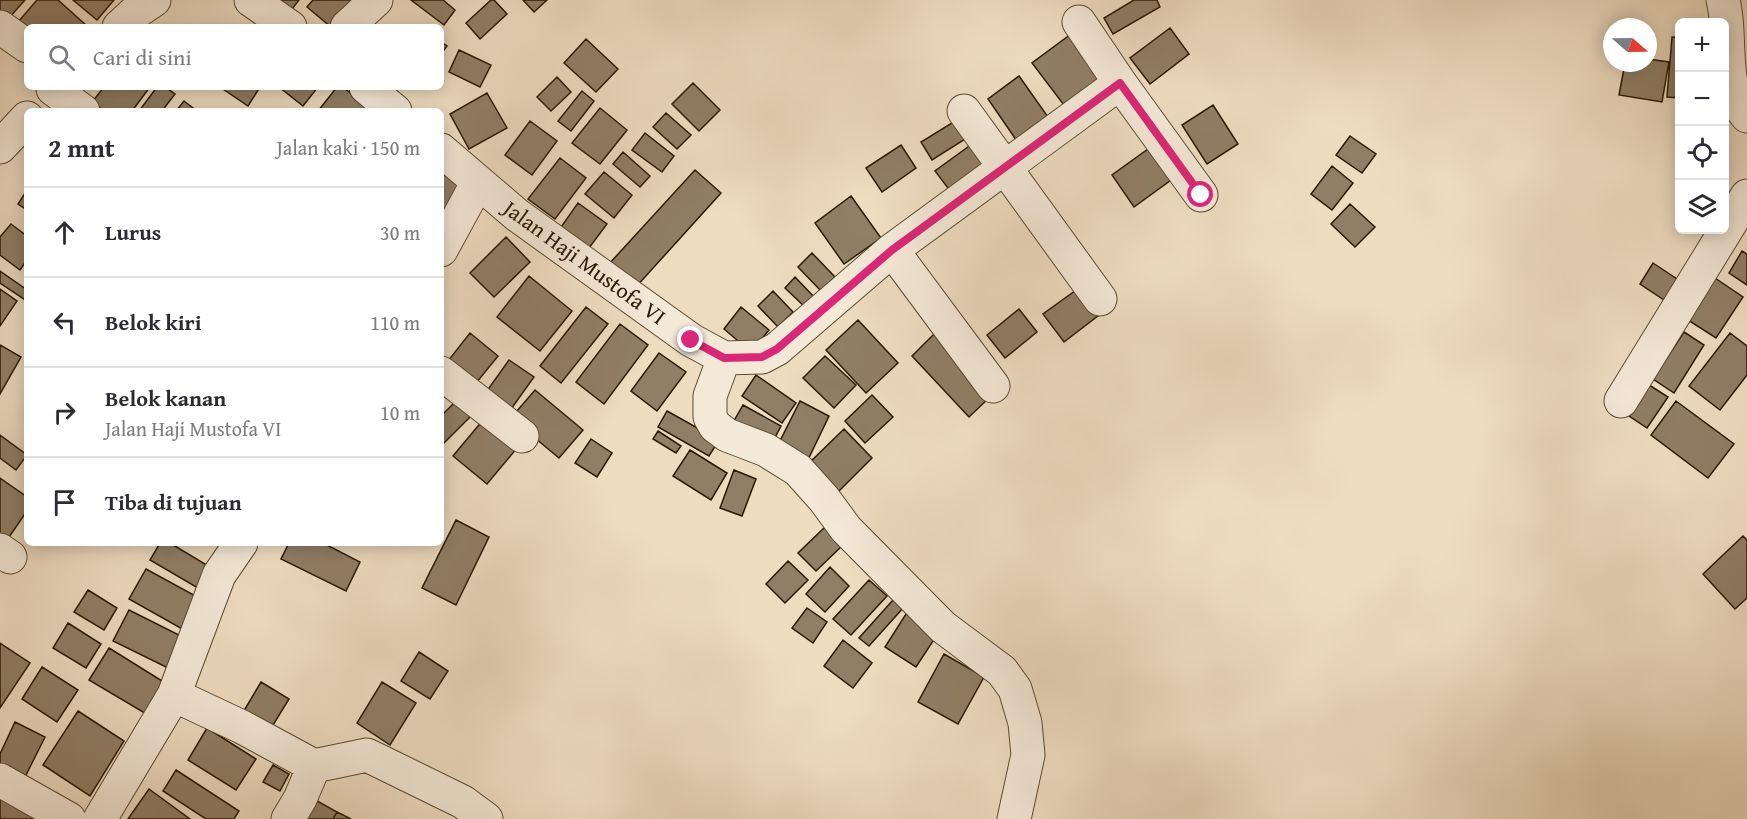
<!DOCTYPE html>
<html lang="id">
<meta charset="utf-8">
<style>
:root{--surface:#fff;--page:#f2f2f3;--text:#2b2b33;--muted:#7c7c81;--line:#e1e1e2}
body{margin:0;font-family:"Gentium Book Plus",serif;background:var(--page);color:var(--text)}
.controls{position:absolute;right:18px;top:18px;display:grid;overflow:hidden;border-radius:9px;box-shadow:0 3px 15px #0003}
.controls button{width:54px;height:54px;display:grid;place-items:center;padding:0;border:0;border-bottom:2px solid var(--line);background:var(--surface);color:var(--text);font:30px sans-serif}
.compass{position:absolute;left:1603px;top:18px;width:54px;height:54px;border-radius:50%;background:var(--surface);box-shadow:0 3px 15px #0003;rotate:110deg}
.stop{position:absolute;width:18px;height:18px;margin:-14px;border:4px solid #db2777;border-radius:50%;background:#fff}
.stop.end{background:#db2777;border-color:#fff;box-shadow:0 2px 6px #0008}
.list{margin:0;padding:0;list-style:none}
h2{display:flex;justify-content:space-between;align-items:center;height:78px;margin:0;padding:0 24px;font-size:26px}
h2 small{font-size:20px;font-weight:400;color:var(--muted)}
.list li{display:grid;grid-template-columns:39px 1fr auto;gap:18px;align-items:center;box-sizing:border-box;height:90px;padding:0 24px;border-top:2px solid var(--line)}
.list b{display:block;font-size:22px;white-space:nowrap}
.list p{margin:0;font-size:20px;white-space:nowrap;color:var(--muted)}
.list em{font-size:20px;font-style:normal;color:var(--muted)}
.icon{flex:none;width:33px;height:33px;fill:none;stroke:currentColor;stroke-width:2;stroke-linecap:round;stroke-linejoin:round}
.map{position:relative;flex:none;width:1747px;height:819px;overflow:hidden}
.search{position:absolute;background:var(--surface);box-shadow:0 3px 15px #0003;left:24px;top:24px;width:420px;height:66px;display:flex;align-items:center;gap:15px;box-sizing:border-box;padding:0 21px;border-radius:9px;color:var(--muted);font-size:22px}
.panel{position:absolute;background:var(--surface);box-shadow:0 3px 15px #0003;left:24px;top:108px;width:420px;height:438px;border-radius:9px}
.map>svg:first-child{display:block}
.building{fill:#907e66;stroke:#2a1904;stroke-width:1.5}
.lines{fill:none;stroke-linecap:round;stroke-linejoin:round}
.minor-casing{stroke:#5b4a33;stroke-width:35}
.minor{stroke:#f4e8d7;stroke-width:33}
.route{stroke:#db2777;stroke-width:8}
.labels{text-anchor:middle;dominant-baseline:central;stroke-width:4.5;stroke-linejoin:round;paint-order:stroke}
.street-label{font-size:22px;fill:#2a1904;stroke:#f4e8d7}
</style>
<div class="map">
<svg width="1747" height="819" viewBox="0 0 1747 819">
<rect width="100%" height="100%" fill="#eedcc1"/>
<filter id="stains"><feTurbulence type="fractalNoise" baseFrequency=".00333" numOctaves="4"/><feColorMatrix values="0 0 0 0 .2 0 0 0 0 .09 0 0 0 0 .02 0 0 0 .5 -.17"/></filter>
<radialGradient id="worn" r=".72"><stop offset=".6" stop-color="#630" stop-opacity="0"/><stop offset="1" stop-color="#630" stop-opacity=".3"/></radialGradient>
<!-- building -->
<path class="building" d="M0,0H25L8,19L0,13Z
M37,0H58L87,26L27,27L18,22Z
M73,0H114L97,20Z
M272,0H299L289,13Z
M313,0H366L331,27L307,7Z
M411,0H443L455,10L444,25Z
M491,0H494L507,14L480,39L466,23Z
M523,0H547L534,12Z
M1134,0H1157L1160,7L1113,34L1104,18Z
M1170,28L1189,54L1150,84L1130,58Z
M1071,34L1109,84L1070,113L1032,63Z
M1672,37L1680,38V98L1667,97Z
M586,39L618,69L596,92L564,63Z
M441,42L447,46L441,54Z
M459,50L491,65L480,87L449,72Z
M1648,59L1669,62L1662,102L1619,95L1625,63H1648Z
M1019,76L1053,124L1021,147L988,99Z
M557,77L571,92L551,111L537,97Z
M693,83L720,110L699,131L672,104Z
M104,87H150L132,111H104L92,102Z
M157,87H165L175,94L162,111H139Z
M220,87H260L248,106Z
M279,87H318L303,106Z
M337,87H343L372,111H318Z
M582,91L594,101L571,131L558,121Z
M487,93L507,128L469,149L450,114Z
M184,101L197,111H176Z
M1213,105L1238,144L1207,164L1182,125Z
M600,108L627,130L600,164L572,143Z
M666,113L691,135L677,149L653,127Z
M960,118L970,136L932,160L921,142Z
M530,121L557,141L532,175L505,155Z
M645,133L674,156L662,172L632,150Z
M1350,136L1376,154L1362,173L1336,155Z
M972,144L990,169L954,196L935,171Z
M901,145L916,168L882,192L866,168Z
M1148,149L1171,180L1134,207L1112,175Z
M623,152L650,176L640,187L613,164Z
M560,158L586,178L555,219L528,199Z
M1332,166L1353,183L1332,210L1311,194Z
M695,170L721,193L635,288L609,264Z
M604,172L632,195L614,218L585,194Z
M445,174L462,184L444,213L441,211V181Z
M27,190V210L18,204Z
M851,196L881,238L844,264L815,223Z
M578,203L607,224L589,248L561,227Z
M1350,204L1375,227L1355,247L1331,224Z
M11,224L27,236V260L20,270L0,255V237Z
M506,237L530,262L494,297L470,273Z
M1742,251L1747,254V285L1729,273Z
M812,253L835,277L821,291L798,267Z
M1653,263L1677,279L1664,300L1640,284Z
M0,271L27,290V301L0,283Z
M529,276L572,311L540,351L497,317Z
M795,277L816,299L807,309L785,288Z
M1715,278L1743,297L1716,338L1688,320Z
M1079,288L1099,315L1064,342L1043,314Z
M0,289L17,301L0,326Z
M773,291L793,312L778,327L758,306Z
M586,307L608,324L561,383L540,366Z
M741,307L769,330L751,352L724,329Z
M1019,309L1037,332L1005,358L987,335Z
M858,320L898,363L866,393L826,350Z
M620,324L648,345L604,404L576,382Z
M1684,332L1704,345L1674,393L1653,379Z
M470,333L498,356L472,388L444,366Z
M1730,333L1747,346V375L1720,410L1689,386Z
M934,334L991,396L969,417L912,356Z
M0,345L21,357L0,394Z
M659,353L686,372L657,411L631,391Z
M825,356L856,385L834,408L803,378Z
M509,360L534,377L509,412L484,395Z
M756,375L796,403L782,423L742,396Z
M1646,383L1668,397L1647,428L1626,414Z
M535,390L583,430L559,458L511,418Z
M872,395L893,417L865,443L845,421Z
M460,397L475,412L441,446V416Z
M800,401L829,416L805,466L775,451Z
M1676,401L1734,444L1708,478L1651,435Z
M743,405L781,426L770,447L731,426Z
M667,411L719,440L709,456L658,427Z
M488,414L522,442L487,484L453,456Z
M844,429L872,458L835,495L806,466Z
M658,431L681,446L676,453L653,439Z
M0,435L27,455L16,470L0,458Z
M591,439L612,453L597,477L575,463Z
M690,450L727,473L711,500L673,476Z
M734,470L756,479L742,516L720,508Z
M0,478L27,497V511L7,540L0,536Z
M456,520L489,537L456,605L422,588Z
M825,527L843,545L816,571L798,553Z
M1743,536L1747,540V598L1735,609L1703,574Z
M160,543H170L215,570L203,591L150,560Z
M289,543H323L360,562L346,591L281,559Z
M788,561L808,580L785,603L766,584Z
M830,567L849,586L825,612L806,594Z
M146,569L201,599L184,630L129,599Z
M869,580L887,596L851,635L833,619Z
M88,590L117,608L104,630L74,612Z
M893,600L903,608L869,646L859,638Z
M807,608L827,622L813,643L792,628Z
M129,610L183,637L168,668L113,641Z
M906,614L937,635L916,667L885,647Z
M68,623L101,644L86,668L53,648Z
M843,640L872,663L853,688L824,666Z
M0,643L30,663L0,708Z
M109,648L167,684L148,715L89,680Z
M419,652L448,671L430,699L401,681Z
M944,654L984,677L958,724L918,702Z
M42,667L78,690L57,722L22,699Z
M261,682L289,699L270,730L242,714Z
M382,682L416,703L390,745L357,723Z
M78,711L124,741L90,796L43,765Z
M15,722L45,737L25,777L0,765V754Z
M207,728L256,759L236,790L188,760Z
M273,765L289,774L280,791L263,782Z
M176,770L239,811L234,819H206L163,791Z
M149,789L190,819H128Z
M0,794L48,819H0Z
M310,797L337,812L333,819H298Z
M337,812L351,819H333Z"/>
<g class="lines">
<!-- minor casing -->
<g class="minor-casing">
<path id="minor" d="M251,0L290,27
M1723,0C1733,39 1719,83 1747,116
M1079,22L1120,83L1201,195
M0,27L27,46
M119,27L133,14L154,0
M347,27L376,0
M366,87L395,111
M53,89L83,111
M964,111L1100,299
M0,147L27,118
M441,150L517,215L691,340L724,358L762,357L777,349L892,250L1120,83
M441,250L478,182
M892,250L993,386
M724,358L710,396V417L715,426L727,435L766,450L798,470L824,499L846,529L943,627L1002,671L1015,689L1025,723L1028,755L1014,819
M441,373L522,436
M1621,401L1747,196
M0,550L10,557
M174,695L242,727L314,766L367,755L463,802L486,819
M0,780L69,819
M100,819L174,695L219,575L241,543
M288,819L300,799L314,766"/>
</g>
<!-- minor -->
<use href="#minor" class="minor"/>
</g>
<g class="lines">
<!-- route -->
<path class="route" d="M691,340L724,358L762,357L777,349L892,250L1120,83L1201,195"/>
</g>
<g class="labels">
<!-- street labels -->
<g class="street-label">
<text transform="translate(585 262) rotate(36)">Jalan Haji Mustofa VI</text>
</g>
</g>
<rect width="100%" height="100%" filter="url(#stains)"/>
<rect width="100%" height="100%" fill="url(#worn)"/>
</svg>
<div class="controls">
<button>+</button>
<button>−</button>
<button><svg class="icon" aria-label="locate" viewBox="0 0 24 24"><circle cx="12" cy="12" r="6"/><path d="M12 2v4M12 18v4M2 12h4M18 12h4"/></svg></button>
<button><svg class="icon" aria-label="layers" viewBox="0 0 24 24"><path d="M12 4l9 5-9 5-9-5zM3 14l9 5 9-5"/></svg></button>
</div>
<svg class="compass" viewBox="-18 -18 36 36"><path d="M0-13l5 13h-10z" fill="#e53935"/><path d="M0 13l5-13h-10z" fill="#7c7c81"/></svg>
<div class="stop" style="left:1201px;top:195px"></div>
<div class="stop end" style="left:691px;top:340px"></div>
<div class="search"><svg class="icon" aria-label="search" viewBox="0 0 24 24"><circle cx="10" cy="10" r="6"/><path d="M15 15l6 6"/></svg>Cari di sini</div>
<section class="panel">
<h2>2 mnt<small>Jalan kaki · 150 m</small></h2>
<ul class="list">
<li><svg class="icon" aria-label="ahead" viewBox="0 0 24 24"><path d="M12 20V5M6 11l6-6 6 6"/></svg><div><b>Lurus</b></div><em>30 m</em></li>
<li><svg class="icon" aria-label="left" viewBox="0 0 24 24"><path d="M17 20v-9H6M10 6l-5 5 5 5"/></svg><div><b>Belok kiri</b></div><em>110 m</em></li>
<li><svg class="icon" aria-label="right" viewBox="0 0 24 24"><path d="M7 20v-9h11M14 6l5 5-5 5"/></svg><div><b>Belok kanan</b><p>Jalan Haji Mustofa VI</p></div><em>10 m</em></li>
<li><svg class="icon" aria-label="arrive" viewBox="0 0 24 24"><path d="M6 21V4h12l-3 4 3 4H6"/></svg><div><b>Tiba di tujuan</b></div></li>
</ul>
</section>
</div>
